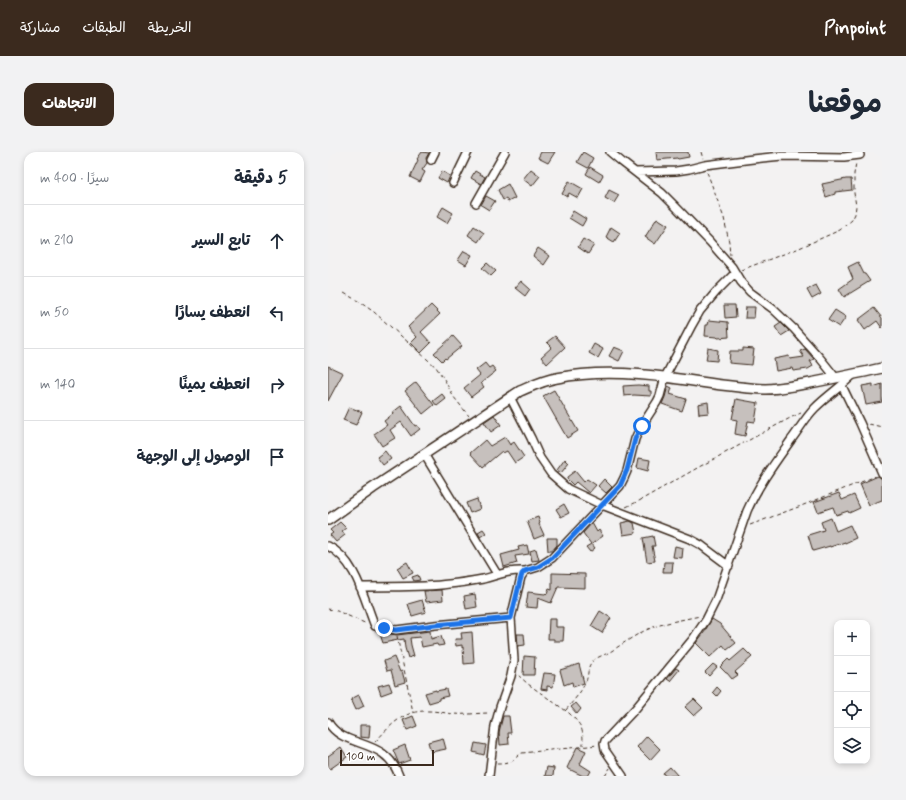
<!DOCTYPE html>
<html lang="ar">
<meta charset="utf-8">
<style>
:root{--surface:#fff;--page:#f2f2f3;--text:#1f2937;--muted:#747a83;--line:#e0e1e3;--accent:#3b2a1e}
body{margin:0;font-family:Mynerve,"Playpen Sans Arabic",sans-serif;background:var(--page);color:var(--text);direction:rtl}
.controls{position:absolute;right:12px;bottom:12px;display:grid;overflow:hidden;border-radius:8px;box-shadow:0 2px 6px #0003}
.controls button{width:36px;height:36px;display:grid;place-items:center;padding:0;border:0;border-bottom:1px solid var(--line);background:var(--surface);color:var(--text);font:20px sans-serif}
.scale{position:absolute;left:12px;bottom:10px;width:94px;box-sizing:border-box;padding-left:4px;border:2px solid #3b2a1e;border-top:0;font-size:11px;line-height:14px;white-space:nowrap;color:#3b2a1e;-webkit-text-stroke:3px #fff;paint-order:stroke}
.stop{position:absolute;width:12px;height:12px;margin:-9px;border:3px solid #1a73e8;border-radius:50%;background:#fff}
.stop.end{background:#1a73e8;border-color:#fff;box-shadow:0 1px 4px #0008}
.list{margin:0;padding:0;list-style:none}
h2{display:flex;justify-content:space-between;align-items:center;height:52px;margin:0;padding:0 16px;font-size:17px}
h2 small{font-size:13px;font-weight:400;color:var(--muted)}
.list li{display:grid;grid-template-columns:26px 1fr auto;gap:12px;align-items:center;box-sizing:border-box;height:72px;padding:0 16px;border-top:1px solid var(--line)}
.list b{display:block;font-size:15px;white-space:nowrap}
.list em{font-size:13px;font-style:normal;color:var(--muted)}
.icon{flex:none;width:22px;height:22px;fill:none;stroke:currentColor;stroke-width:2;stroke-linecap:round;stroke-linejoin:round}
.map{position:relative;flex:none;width:554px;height:624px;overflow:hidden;direction:ltr;border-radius:12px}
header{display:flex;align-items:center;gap:24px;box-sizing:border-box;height:56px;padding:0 20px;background:var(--accent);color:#fff}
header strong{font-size:19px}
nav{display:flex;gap:22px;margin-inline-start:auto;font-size:14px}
.intro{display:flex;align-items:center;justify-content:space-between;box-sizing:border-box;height:96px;padding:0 24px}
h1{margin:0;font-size:28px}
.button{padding:10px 18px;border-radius:12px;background:var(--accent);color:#fff;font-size:14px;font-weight:700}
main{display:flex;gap:24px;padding:0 24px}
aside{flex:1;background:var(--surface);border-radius:12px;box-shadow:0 2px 6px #0003}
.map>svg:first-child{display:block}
.building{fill:#c6c0bd;stroke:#3b2a1e}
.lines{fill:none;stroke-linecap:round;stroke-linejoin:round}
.minor-casing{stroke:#3b2a1e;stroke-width:10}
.tertiary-casing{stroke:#3b2a1e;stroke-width:12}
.path{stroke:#3b2a1e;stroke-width:1;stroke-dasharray:4 3;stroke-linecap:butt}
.minor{stroke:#fff;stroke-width:7}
.tertiary{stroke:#fff;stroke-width:9}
.route{stroke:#1a73e8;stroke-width:5}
</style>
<header>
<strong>Pinpoint</strong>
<nav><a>الخريطة</a><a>الطبقات</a><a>مشاركة</a></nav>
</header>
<div class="intro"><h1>موقعنا</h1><a class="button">الاتجاهات</a></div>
<main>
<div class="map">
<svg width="554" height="624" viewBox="0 0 554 624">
<rect width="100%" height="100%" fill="#f3f2f2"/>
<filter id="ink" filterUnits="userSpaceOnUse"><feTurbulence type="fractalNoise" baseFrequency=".025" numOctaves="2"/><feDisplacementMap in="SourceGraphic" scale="8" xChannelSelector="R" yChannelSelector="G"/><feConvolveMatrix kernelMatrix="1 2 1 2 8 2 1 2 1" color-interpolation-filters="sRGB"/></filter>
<g filter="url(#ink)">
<!-- building -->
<path class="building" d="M94,0L101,1L98,6L99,11L94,18L97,20L92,30L82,25L90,8L89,7Z
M213,0H227L220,11L210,6Z
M255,0L265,6L260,16L249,10Z
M328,0H360L361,5L350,7L349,6L329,8Z
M262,15L275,23L271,30L258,22Z
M203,17L212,24L204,34L195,27Z
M114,19L122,24L119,31L110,26Z
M147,19L157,25L153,32L143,26Z
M518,27H523L524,38L507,40V42L498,45L494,32Z
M241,29L255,37L250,46L241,41L239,45L234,42Z
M180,32L187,46L180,50L178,46L175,48L170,38Z
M281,38L291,43L286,51L277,46Z
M158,44L167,49L161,58L153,53Z
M115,55L125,61L119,71L109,65Z
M245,59L258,67L254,74L241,66Z
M329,66L340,73L327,92L317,85Z
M146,74L156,81L150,90L140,83Z
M283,75L292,81L286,90L278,85Z
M255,87L266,93L260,102L250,95Z
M210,96L222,104L216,113L205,104Z
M136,99L144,103L138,113L130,108Z
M530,110L536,122H537L542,129L516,145L511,137L525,127L520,115Z
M159,111L168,119L163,124L154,116Z
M193,129L202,137L197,144L187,136Z
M488,133L493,142L484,147L479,138Z
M103,153L112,162L93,180L103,191L93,201L83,191L89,185L80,175Z
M396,153H407L408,165L397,166Z
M418,155H427L426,166H417Z
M546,156L554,166V176L549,169L537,178L530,168Z
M507,158L518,165L511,175L500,168Z
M381,168L400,170L401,185L390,186L389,185L377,184L378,173H380Z
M453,171L461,179L453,184L447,175Z
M125,184L134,194L118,207L117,206L114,209L106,201Z
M227,184L237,195L219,212L213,205L224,195L219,190Z
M266,192L275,197L270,206L261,201Z
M286,195L296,199L291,209L281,204Z
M380,196L390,198L389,209L378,208Z
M415,196L426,197L424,213L401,211L402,199H415Z
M477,197L486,207L482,209L485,214L480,217L465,219L464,216L448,219L446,207L461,204L462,207L476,205L472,199Z
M157,211L161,216L164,214L168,219L153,231L156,235L143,245L136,236L152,223L148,218Z
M0,214L15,221L0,249Z
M88,230L106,253L95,262L77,239Z
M545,232V235L554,232V250L538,253L534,234Z
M310,233L321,234V239H323V244L306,243L296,244L295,234Z
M340,234L344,236L342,242L358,247L354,259L334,252L337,245Z
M226,238L250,279L239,286L215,244Z
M114,242L118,247L109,254L105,249Z
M408,247L430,251L427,270L420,269L417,284L407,282L409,268L404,267Z
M380,250L381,261L371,262L370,252Z
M73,254L87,274L89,273L92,277L83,284L73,270L62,278L67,286L54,294L46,282L59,273L56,269L65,262L64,261Z
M21,255L34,260L28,273L15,268Z
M166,263L173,273L163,280L156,270Z
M177,285L182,293L186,290L196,305L187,311L179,299L175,301L174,299L155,315L142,301L157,288L162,294Z
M57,299L63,307L55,313L49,305Z
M311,306L322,308L320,319L309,316Z
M237,307L241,311L233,321L229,318Z
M247,319L256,330L259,327L268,333L261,341L248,330L245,333L239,327V325Z
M550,324L553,326L554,328V348L541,353L532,332Z
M276,327L284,335L278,341L270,334Z
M511,341L514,348L526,343L532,356L521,361L520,359L508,363L505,355L490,360L486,350Z
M149,347L152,357L142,361L138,351Z
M236,352L241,361L233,365L228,357Z
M210,365L212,371L211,372L216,383L206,387L199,369Z
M503,366L508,379L522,373L528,386L517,391V390L502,395V394L485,399L480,383L496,378L493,370Z
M302,369L306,371L308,381L295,383L293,371Z
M12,370L18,376L14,379L17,383L8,390L2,383L5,381L2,378Z
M264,371L269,380L271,378L275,384L264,392L267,396L262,400L258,395L263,392L255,381Z
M155,377L158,381L152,385L150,380Z
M325,384L327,394H324L327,409L319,410L315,386Z
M219,386H229V393L224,399H220Z
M199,393L201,402L187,404L189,411L176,415L173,403L191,398L190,395Z
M347,394L355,396L354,406L345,405Z
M208,397L211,408L204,409L202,399Z
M79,410L85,421L75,426L69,416Z
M336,410H345L344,420H335Z
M224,421L257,422V436L230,435L223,451L210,446L209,456L198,455L200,440L217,442L218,441L219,442L221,437L224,438Z
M90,423L92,428L86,429L84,425Z
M114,438L115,448L98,450L96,439Z
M147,442L149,455L138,457L136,444Z
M94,448L98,460L84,464L80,452Z
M272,459L283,466L274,481L263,474Z
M221,467H228V475H236L235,489H226V487H220Z
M384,467L392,472L408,491L399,498L395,493L382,505L368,491L378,478V477Z
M102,479L103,487L113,484L116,493L110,494L109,492L94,495L92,485L82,486L83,493L86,504L80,506L77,496L76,487L70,488L55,491L52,482L57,481L69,483Z
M144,480L146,511L136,512L135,495L134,496V493L128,494L127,487H134L133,481Z
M189,482H196L197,493L190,494Z
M416,497L424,505L407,520L410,523L404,527L399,521H398L392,515L400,507L402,509Z
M196,504L207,505L206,523H195Z
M66,505L72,520L74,519L77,530L67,533L63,518L59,519L56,509Z
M251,512L256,531L245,535L244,530L236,533L232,518Z
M385,512L389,515L381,524L377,520Z
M348,516L351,518L342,529L339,527Z
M216,521L227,522L225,535L219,534V538L213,537Z
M61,531L64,539L53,543L50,534Z
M389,535L393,539L389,544L385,540Z
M118,537L120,544L111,546V548L101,551L97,541L108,538V539Z
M31,543L36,554L28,558L23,547Z
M366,547L375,556L366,564L357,555Z
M248,551L253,557L249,562L243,555Z
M85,564L89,574L79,578L75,568Z
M175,564H181L183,581H180L181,592L172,593L171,580Z
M32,573H42L41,586L32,585Z
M319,584L332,597L322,608L309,595Z
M115,586L118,597L103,600L100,590Z
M147,591L158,593L156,603L145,600Z
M77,593L82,608L71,612L65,598Z
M13,595L19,605L2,617L0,614V604Z
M249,595L258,599L252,612L263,619L260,624H255L239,616Z
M219,615L226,616L225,624H217Z
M342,615L350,624H337L335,621Z"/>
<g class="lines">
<!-- minor casing -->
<g class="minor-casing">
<path id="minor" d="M282,0L294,10L334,41L348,55L382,90L404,115L413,130L422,140L445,157L466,177L492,206L508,226
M103,8L107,0
M307,20L348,19L361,17L377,13L425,7L454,4L516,5L532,3
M125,31L140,0
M148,51L177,0
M514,234L532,271L554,321
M182,245L203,286L212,306L223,322L240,337L274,353L362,387L373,393L401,414
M96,302L169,422
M0,394C28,408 36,447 47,474L68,478L107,473L183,466
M32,435C62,434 92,436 121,432C132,431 144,429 155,427C171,423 180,418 197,419
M0,570C16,598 57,584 71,624
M161,624L167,574L172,555L183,524L186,508L183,466L193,425L197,419L210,415L224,406L292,334L296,326L299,319L307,287L311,278L329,250L332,244L337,225L364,173L372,159L388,140L407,121
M295,624L277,598L276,592L277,589L308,556L365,487L378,468L388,448L419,359C431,332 446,312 463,288C471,278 477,266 487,256C499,244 514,234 526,222"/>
</g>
<!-- tertiary casing -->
<g class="tertiary-casing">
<path id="tertiary" d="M0,368L45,336L192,239C204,234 216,228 229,226C264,219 308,221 344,226C375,230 406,236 437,237C450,237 464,234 477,232C503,227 528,222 554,216"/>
</g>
<!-- path -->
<path class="path" d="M373,0L375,7
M379,20L396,66L401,90L402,103
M413,118L469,97L512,78L524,68L527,62L528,54L526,41V22L528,11
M16,141L30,149L46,160L108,215L116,227L125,244L141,264
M541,272L554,275
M298,355L311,349L371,315L464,265L473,261
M422,373L473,354L548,324
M0,457L9,459L39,472
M69,484L85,560
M190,523L200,532L241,561C254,574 255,575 255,593
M238,558C244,550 253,541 257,531C261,525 259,516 263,511C267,505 277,503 282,500C293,493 304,485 316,479C333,471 353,468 372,464
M47,590C63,573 75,558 101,559C109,559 117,561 125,562C137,563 150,561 162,561
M169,612C173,612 179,612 183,610C187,607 190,603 194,601L270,593
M277,624L282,616"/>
<!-- minor -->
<use href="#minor" class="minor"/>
<!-- tertiary -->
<use href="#tertiary" class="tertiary"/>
</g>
</g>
<g class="lines" filter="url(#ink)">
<!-- route -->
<path class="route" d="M56,476L68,478L107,473L183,466L192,429L194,422L197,419L210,415L224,406L292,334L299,318L307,287L311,278L314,274"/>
</g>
</svg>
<div class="controls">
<button>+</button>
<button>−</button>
<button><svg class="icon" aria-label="locate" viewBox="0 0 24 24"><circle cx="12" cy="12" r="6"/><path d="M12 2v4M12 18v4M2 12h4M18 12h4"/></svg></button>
<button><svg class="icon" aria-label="layers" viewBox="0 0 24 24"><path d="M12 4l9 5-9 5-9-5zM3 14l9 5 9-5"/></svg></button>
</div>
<div class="scale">100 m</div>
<div class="stop" style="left:314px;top:274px"></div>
<div class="stop end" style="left:56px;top:476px"></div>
</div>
<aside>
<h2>5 دقيقة<small>سيرًا · 400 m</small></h2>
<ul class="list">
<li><svg class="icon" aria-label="ahead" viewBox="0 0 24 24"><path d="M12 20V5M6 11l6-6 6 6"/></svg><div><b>تابع السير</b></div><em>210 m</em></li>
<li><svg class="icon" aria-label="left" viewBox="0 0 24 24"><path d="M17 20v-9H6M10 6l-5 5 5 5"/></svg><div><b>انعطف يسارًا</b></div><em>50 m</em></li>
<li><svg class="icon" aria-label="right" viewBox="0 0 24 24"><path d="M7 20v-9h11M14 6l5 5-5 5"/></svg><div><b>انعطف يمينًا</b></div><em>140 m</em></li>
<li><svg class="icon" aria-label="arrive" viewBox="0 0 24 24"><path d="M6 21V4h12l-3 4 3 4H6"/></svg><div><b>الوصول إلى الوجهة</b></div></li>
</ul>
</aside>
</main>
